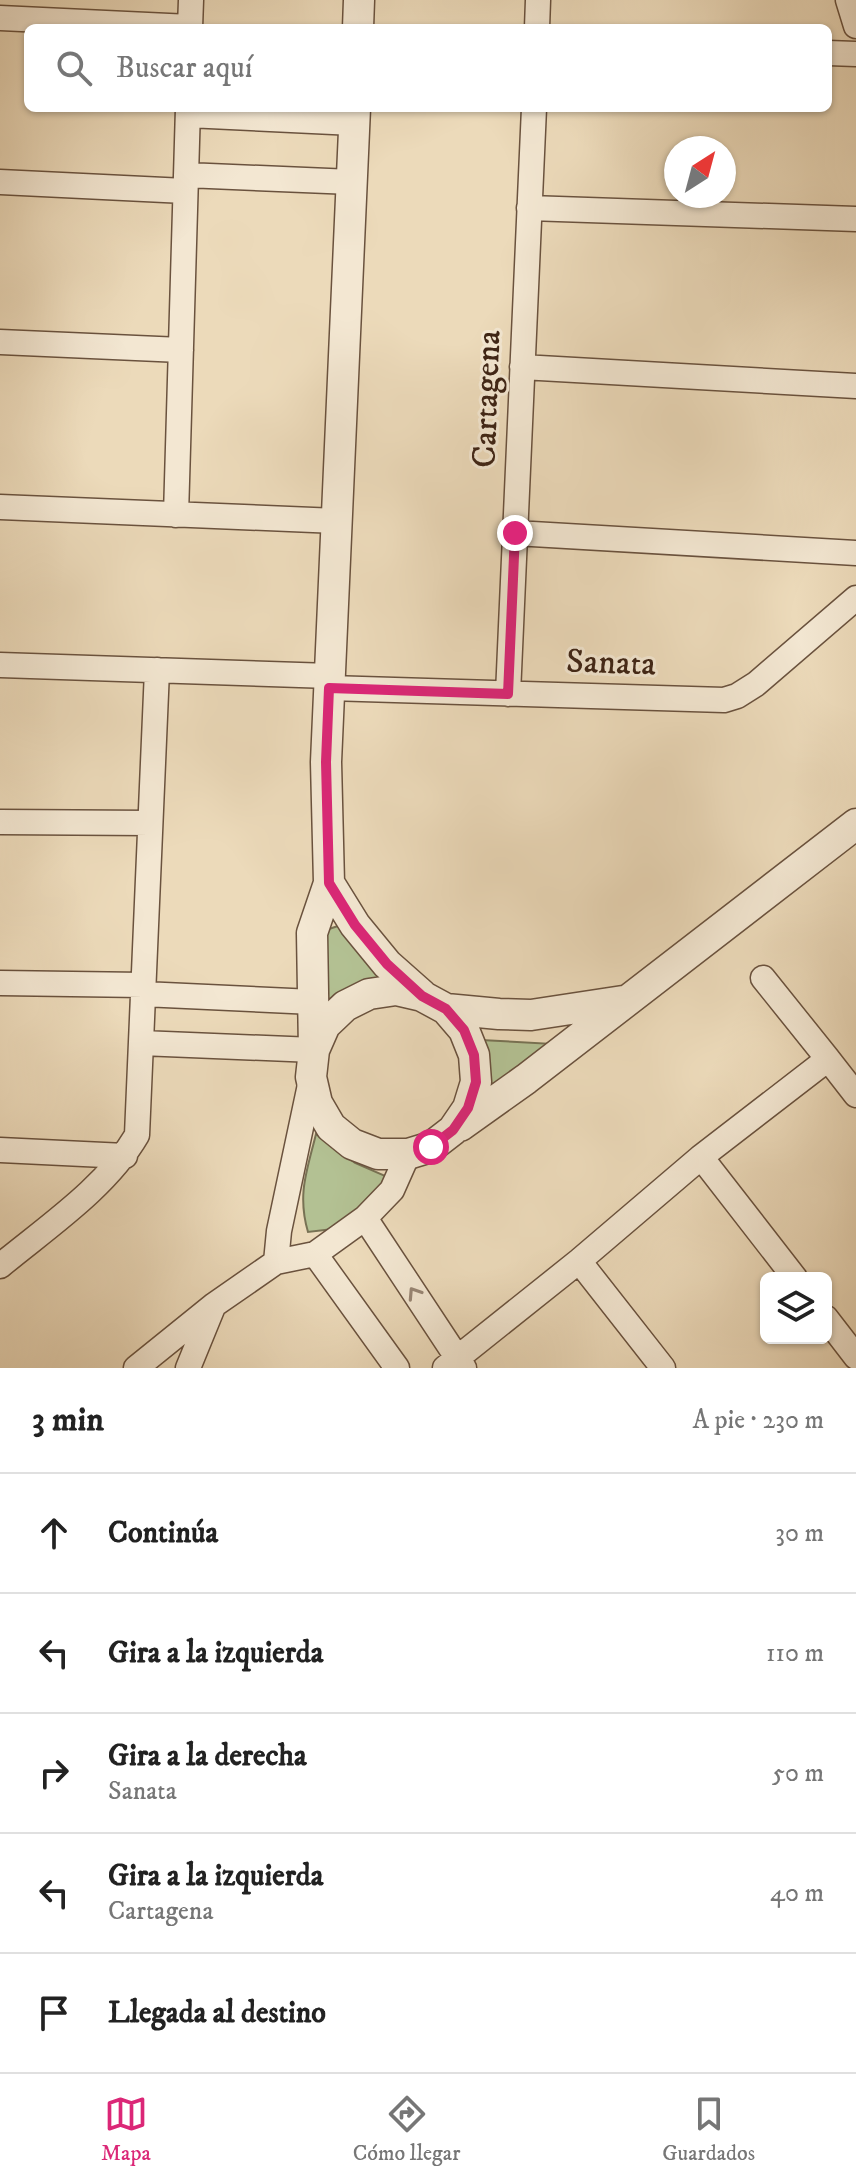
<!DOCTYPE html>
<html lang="es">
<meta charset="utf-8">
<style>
:root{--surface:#fff;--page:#f6f6f6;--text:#222;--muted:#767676;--line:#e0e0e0;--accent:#db2777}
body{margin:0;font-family:"IM FELL DW Pica",serif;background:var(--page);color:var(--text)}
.controls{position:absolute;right:24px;bottom:24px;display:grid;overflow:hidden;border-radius:12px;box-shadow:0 2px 6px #0004}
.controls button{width:72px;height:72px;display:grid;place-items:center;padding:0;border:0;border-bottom:2px solid var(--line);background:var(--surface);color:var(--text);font:40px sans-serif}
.compass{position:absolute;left:664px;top:136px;width:72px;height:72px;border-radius:50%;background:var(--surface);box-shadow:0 2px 6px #0004;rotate:36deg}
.stop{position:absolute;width:24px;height:24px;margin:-18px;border:6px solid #db2777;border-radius:50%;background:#fff}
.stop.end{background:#db2777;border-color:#fff;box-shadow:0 2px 8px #0008}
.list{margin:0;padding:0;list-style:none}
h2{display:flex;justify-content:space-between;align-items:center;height:104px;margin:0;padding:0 32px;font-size:34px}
h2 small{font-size:26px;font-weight:400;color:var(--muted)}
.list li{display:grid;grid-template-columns:52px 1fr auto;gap:24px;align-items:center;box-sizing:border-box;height:120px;padding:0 32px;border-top:2px solid var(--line)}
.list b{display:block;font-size:30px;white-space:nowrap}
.list p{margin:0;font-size:26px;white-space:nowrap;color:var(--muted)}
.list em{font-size:26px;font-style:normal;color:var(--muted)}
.icon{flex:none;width:44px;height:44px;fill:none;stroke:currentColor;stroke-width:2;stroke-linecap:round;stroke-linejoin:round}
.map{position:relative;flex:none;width:856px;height:1368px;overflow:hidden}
.search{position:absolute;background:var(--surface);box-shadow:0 2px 6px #0004;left:24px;right:24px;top:24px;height:88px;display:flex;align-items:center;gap:20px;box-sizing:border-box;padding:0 28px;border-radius:12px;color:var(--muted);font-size:30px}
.sheet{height:704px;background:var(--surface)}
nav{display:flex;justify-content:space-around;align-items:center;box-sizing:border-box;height:112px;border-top:2px solid var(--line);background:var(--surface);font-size:22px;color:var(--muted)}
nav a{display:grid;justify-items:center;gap:4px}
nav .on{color:var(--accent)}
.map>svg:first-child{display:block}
.green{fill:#b3c193;stroke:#787254;stroke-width:2}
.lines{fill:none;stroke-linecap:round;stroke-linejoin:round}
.minor-casing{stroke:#6a523e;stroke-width:27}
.tertiary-casing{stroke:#6a523e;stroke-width:33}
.minor{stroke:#f3e7d2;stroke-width:24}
.tertiary{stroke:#f3e7d2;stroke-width:30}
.oneway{stroke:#988674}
.route{stroke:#db2777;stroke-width:10}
.labels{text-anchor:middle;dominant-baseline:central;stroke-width:6;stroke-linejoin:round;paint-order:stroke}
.street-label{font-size:34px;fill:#3e2415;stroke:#f3e7d2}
</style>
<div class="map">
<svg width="856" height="1368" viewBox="0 0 856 1368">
<rect width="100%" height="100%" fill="#ecdaba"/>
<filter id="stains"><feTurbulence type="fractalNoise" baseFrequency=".0025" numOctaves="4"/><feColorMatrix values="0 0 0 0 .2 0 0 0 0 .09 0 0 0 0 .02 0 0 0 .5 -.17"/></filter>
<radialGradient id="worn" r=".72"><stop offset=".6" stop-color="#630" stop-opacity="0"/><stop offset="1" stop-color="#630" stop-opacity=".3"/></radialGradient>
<!-- green -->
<path class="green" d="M341,925L389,985L327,1010L323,931Z
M481,1040L554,1044L492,1091L488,1055Z
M316,1134L355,1163L390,1178L375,1195L333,1229L308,1232C297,1194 307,1171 316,1134Z"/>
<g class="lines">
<!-- minor casing -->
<g class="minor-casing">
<path id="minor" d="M848,0L856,26
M0,18L190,27
M190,28L191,0
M537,28L538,0
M828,53L856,54
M188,115L354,123
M186,175L352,182
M0,182L185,191
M529,208L856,219
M0,342L181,350
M522,367L856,386
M0,507L337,521
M176,515L188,108
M515,533L856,553
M0,665L330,676
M329,688L724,700L737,696L756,684L856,598
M508,694L534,108
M0,822L150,823
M763,978L828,1059
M0,983L143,985
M143,994L313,1002
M141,1043L314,1050
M311,1080L279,1231L276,1262L315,1254L365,1218L392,1190L408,1154
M0,1150L125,1156
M701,1157L795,1278
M365,1218L464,1368
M315,1254L397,1368
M579,1261L663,1368
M0,1266C47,1227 106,1188 137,1135L157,670
M826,1318L856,1357
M136,1368L214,1305L276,1262
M188,1368L213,1307
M445,1368L579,1261L701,1157L828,1059L856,1095"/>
</g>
<!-- tertiary casing -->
<g class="tertiary-casing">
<path id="tertiary" d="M358,28L359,0
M329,883L355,925L387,964L422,995
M446,1009L499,1014L531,1015L623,1001
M314,1050L325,1025L345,1006L369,994L396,990L422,996L446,1009L464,1030L474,1055L476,1082L468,1108L453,1130L431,1147L408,1154H378L352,1144L331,1127L317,1103L311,1077L314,1050L312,933L329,883L326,762L355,108
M460,1126L526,1079L856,824"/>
</g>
<!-- minor -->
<use href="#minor" class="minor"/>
<!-- tertiary -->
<use href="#tertiary" class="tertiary"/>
</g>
<!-- one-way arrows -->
<defs><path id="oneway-chevron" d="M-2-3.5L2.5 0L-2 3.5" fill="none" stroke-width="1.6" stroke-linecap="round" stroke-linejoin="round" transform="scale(2)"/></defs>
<use class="oneway" href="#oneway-chevron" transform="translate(414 1293) rotate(-123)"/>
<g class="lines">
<!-- route -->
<path class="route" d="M431,1147L453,1130L468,1108L476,1082L474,1055L464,1030L446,1009L422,996L387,964L355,925L329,883L326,762L329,688L508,694L515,533"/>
</g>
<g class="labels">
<!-- street labels -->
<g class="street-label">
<text transform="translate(487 399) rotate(-88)">Cartagena</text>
<text transform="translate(611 663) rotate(2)">Sanata</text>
</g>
</g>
<rect width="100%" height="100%" filter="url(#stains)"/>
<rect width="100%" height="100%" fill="url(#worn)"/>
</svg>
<div class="controls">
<button><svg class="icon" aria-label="layers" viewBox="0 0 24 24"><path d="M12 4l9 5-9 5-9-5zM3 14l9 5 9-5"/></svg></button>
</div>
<svg class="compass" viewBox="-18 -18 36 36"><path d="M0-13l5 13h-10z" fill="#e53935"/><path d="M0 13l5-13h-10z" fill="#767676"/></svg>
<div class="stop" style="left:431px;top:1147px"></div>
<div class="stop end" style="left:515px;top:533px"></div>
<div class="search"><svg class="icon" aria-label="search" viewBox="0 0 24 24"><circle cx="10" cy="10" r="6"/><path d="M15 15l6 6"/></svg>Buscar aquí</div>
</div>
<section class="sheet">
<h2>3 min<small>A pie · 230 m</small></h2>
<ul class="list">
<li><svg class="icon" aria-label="ahead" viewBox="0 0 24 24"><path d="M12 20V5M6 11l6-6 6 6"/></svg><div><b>Continúa</b></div><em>30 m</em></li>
<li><svg class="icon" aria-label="left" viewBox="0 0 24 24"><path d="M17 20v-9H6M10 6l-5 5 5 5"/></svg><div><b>Gira a la izquierda</b></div><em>110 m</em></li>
<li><svg class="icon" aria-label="right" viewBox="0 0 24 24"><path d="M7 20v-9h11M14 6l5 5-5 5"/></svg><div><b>Gira a la derecha</b><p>Sanata</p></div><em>50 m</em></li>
<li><svg class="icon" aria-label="left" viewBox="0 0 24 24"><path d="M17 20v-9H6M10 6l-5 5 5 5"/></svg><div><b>Gira a la izquierda</b><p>Cartagena</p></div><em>40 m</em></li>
<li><svg class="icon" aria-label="arrive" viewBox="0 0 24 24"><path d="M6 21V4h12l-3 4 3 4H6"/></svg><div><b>Llegada al destino</b></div></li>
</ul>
</section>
<nav>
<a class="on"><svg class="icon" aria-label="map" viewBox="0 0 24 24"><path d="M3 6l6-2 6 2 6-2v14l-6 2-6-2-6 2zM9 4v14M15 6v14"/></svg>Mapa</a>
<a><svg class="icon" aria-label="directions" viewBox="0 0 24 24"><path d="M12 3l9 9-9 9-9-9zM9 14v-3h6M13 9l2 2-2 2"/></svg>Cómo llegar</a>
<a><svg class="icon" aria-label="saved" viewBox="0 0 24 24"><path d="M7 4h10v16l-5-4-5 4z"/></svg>Guardados</a>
</nav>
